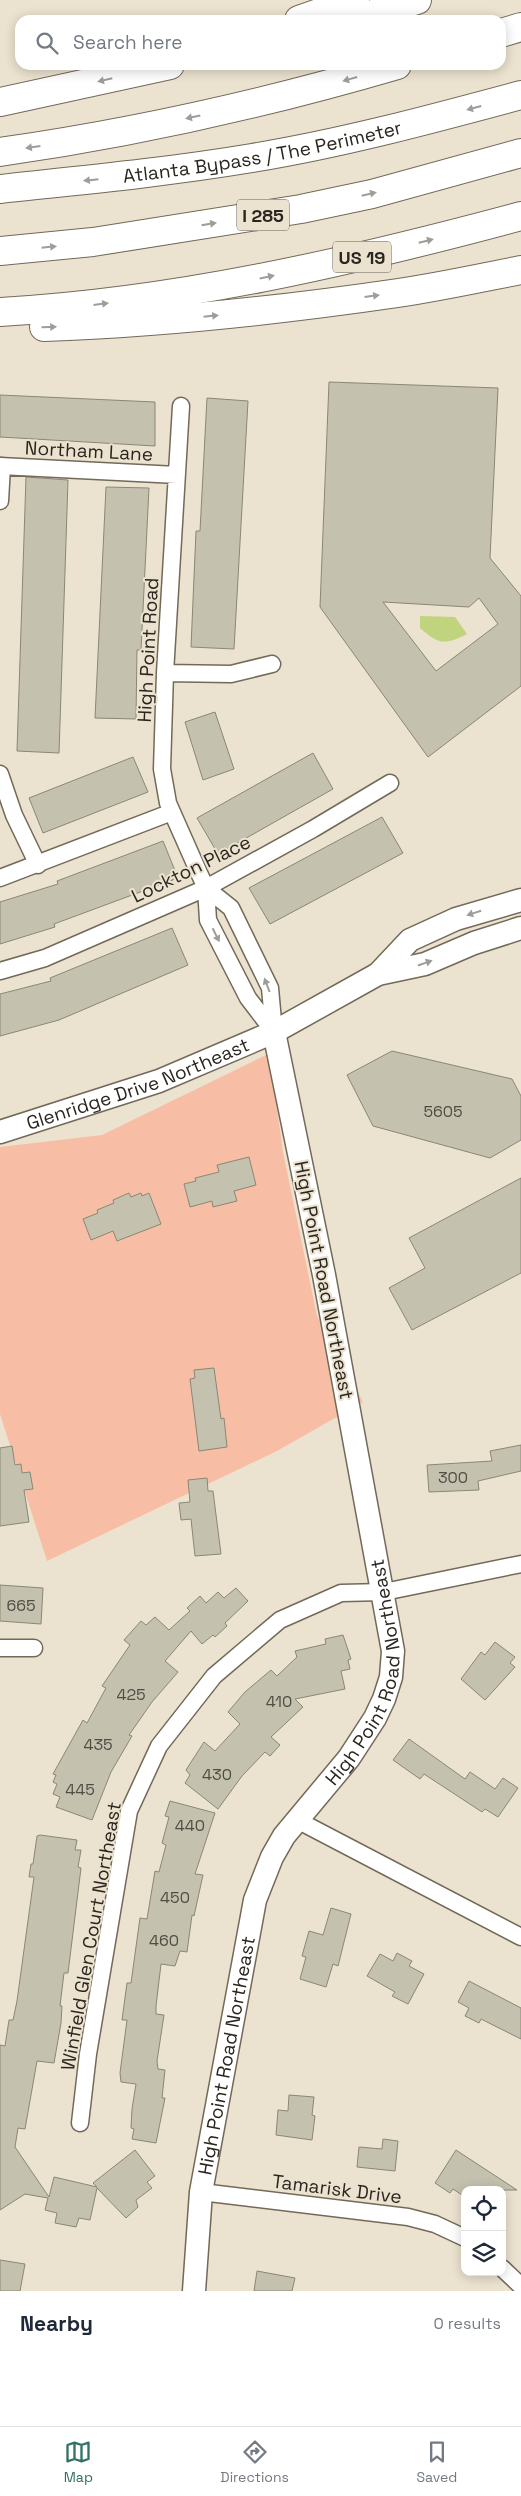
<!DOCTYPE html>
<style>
:root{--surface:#fff;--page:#f2f2f3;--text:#1f2937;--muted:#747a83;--line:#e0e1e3;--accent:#307263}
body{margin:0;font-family:"Space Grotesk",sans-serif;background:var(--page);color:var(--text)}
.controls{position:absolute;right:15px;bottom:15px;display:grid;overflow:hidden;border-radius:10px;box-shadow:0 2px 12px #0003}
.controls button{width:45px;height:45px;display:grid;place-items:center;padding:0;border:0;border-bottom:1px solid var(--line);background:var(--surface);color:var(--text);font:25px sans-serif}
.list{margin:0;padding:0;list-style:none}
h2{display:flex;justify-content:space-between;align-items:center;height:65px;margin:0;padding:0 20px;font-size:21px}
h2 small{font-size:16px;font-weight:400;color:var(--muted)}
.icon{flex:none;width:28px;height:28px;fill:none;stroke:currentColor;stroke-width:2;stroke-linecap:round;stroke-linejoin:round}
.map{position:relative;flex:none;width:521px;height:2291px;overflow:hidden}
.search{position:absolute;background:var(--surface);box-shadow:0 2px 12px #0003;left:15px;right:15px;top:15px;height:55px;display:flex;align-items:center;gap:12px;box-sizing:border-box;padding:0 18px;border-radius:15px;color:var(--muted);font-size:19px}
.sheet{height:135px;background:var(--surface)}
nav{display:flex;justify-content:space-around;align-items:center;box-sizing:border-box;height:70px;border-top:1px solid var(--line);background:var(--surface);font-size:14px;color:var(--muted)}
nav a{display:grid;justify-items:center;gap:2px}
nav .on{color:var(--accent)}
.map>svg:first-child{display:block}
.green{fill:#f8bea5}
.water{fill:#bfd47c}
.building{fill:#c4c2af;stroke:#898775;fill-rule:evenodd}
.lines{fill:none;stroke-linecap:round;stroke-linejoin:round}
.street-casing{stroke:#726959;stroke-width:19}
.secondary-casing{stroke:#726959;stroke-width:25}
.highway-casing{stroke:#726959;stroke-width:30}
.street{stroke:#fff;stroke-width:16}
.secondary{stroke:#fff;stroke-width:22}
.highway{stroke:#fff;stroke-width:28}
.oneway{fill:#9f9d9a}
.labels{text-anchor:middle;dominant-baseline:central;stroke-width:4;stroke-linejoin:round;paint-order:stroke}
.number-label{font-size:16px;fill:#504d43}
.shield{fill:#ebe2cf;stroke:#645e54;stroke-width:1}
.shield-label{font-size:18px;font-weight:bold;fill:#2a261f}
.street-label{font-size:19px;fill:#2a261f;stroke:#ebe2cf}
</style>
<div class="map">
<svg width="521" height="2291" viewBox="0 0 521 2291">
<rect width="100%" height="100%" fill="#ebe2cf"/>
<!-- green -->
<path class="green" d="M266,1055L273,1081L283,1152L317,1316L363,1402L277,1451L47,1561L0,1414V1147L102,1135Z"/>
<!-- water -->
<path class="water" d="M420,616L455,617L467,634C445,645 439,645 420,628Z"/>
<!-- building -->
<path class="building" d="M329,382L498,388L490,558L521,596V686L428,757L320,607ZM479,598L498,624L436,671L383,602L469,607Z
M0,395L155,402V446L0,437Z
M207,398L248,401L234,649L191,647L196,531H200Z
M26,477L68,480L59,753L17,751Z
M106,487L149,488L141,650H137L136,719L95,718Z
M215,712L234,769L203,780L185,722Z
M313,753L333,789L218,854L197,818Z
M133,757L148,792L43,833L29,798Z
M382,817L403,853L270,924L249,888Z
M163,841L178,878L54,924L55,927L0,944V902L58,884L57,881Z
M172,928L188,965L59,1020L0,1036V994L51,981L50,978Z
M392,1051L512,1079L521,1096V1140L490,1158L373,1126L347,1075Z
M249,1157L256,1185L234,1191L237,1201L213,1207L212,1201L190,1207L184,1184L196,1181L195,1178L219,1172L217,1165Z
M521,1178V1273L412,1330L389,1288L425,1268L409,1238Z
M129,1193L131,1197L141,1193L142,1196L149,1193L161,1224L117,1241L113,1231L91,1240L83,1219L98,1213L97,1210L114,1203L113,1200Z
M214,1368L221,1419L224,1418L227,1447L199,1451L190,1379L195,1378L194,1370Z
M521,1445V1471L478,1481L479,1490L429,1492L427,1465L492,1461L490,1451Z
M12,1446L15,1465L21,1464L22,1473L30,1472L33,1489L24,1490L29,1522L0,1526V1448Z
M207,1478L208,1491H213L221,1554L195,1556L191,1519L181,1520L179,1503L190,1502L188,1480Z
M0,1585L43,1588L41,1624L0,1621Z
M236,1588L248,1601L225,1623L227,1626L215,1637L213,1635L202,1644L191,1631L165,1661L178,1672L152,1702L129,1735L132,1736L111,1772L92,1820L56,1807L60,1797L53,1794L57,1784L53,1782L56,1775L53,1774L83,1720L87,1723L106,1688L102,1686L130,1645L124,1640L141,1621L146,1625L155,1617L169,1630L190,1611L187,1608L200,1596L206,1603L218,1592L224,1598Z
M343,1635L351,1659L348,1660L350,1669L341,1671L345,1689L295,1699L303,1707L271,1737L280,1745L270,1756L265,1752L242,1776L218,1809L185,1783L190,1775L186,1770L204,1742L215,1751L240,1724L228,1712L245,1692L271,1670L277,1676L297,1657L295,1651L326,1644L325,1639Z
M495,1642L515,1657L510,1663L515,1667L485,1700L461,1679L481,1652L485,1655Z
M409,1739L465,1779L470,1772L495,1789L503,1778L518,1788L498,1817L485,1809L482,1812L424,1774L420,1779L393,1760Z
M170,1801L215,1813L195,1874L203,1875L194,1916L192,1915L187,1952L180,1951L175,1966L161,1964L156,2006V2014L164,2015L157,2061L158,2069L165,2070L162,2098H165L156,2143L132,2139L134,2129L131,2128L132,2109L136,2084L121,2082L120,2073L127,2020H122L127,1983H131L140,1918L147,1919L155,1871L159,1872L166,1845L162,1843L169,1817L165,1816Z
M40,1835L77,1840L75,1850H81L78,1867L81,1868L68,1973H64L60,2006H62L61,2023L54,2063L37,2061L25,2129L18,2128L15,2147L49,2197L54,2177L97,2187L93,2183L135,2150L155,2176L147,2182L152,2188L136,2200L138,2207L126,2218L97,2188L90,2220L79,2218L76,2227L55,2223L57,2213L45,2210L48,2198L25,2194L0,2210V2045L5,2046L9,2020H13L17,2001L34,1877H29L31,1864H33L37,1836Z
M331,1908L351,1914L338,1966L333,1964L326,1987L300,1979L306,1957L302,1956L309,1931L323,1935Z
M397,1953L412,1961L409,1966L424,1974L408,2004L392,1996L395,1992L367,1976L380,1954L393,1961Z
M469,1981L521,2008V2039L481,2019L479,2023L465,2016L469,2008L458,2002Z
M289,2095L314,2097L312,2115L315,2116L312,2140L276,2135L278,2110L288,2111Z
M383,2139L398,2141L395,2171L357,2167L359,2147L382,2149Z
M456,2150L462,2154L517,2190H465V2197L453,2189L450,2193L435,2183Z
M0,2260L25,2264L20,2291H0Z
M257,2271L295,2278L292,2291H254Z"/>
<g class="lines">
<!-- street casing -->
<g class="street-casing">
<path id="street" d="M181,406L165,673L162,769L168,803L199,873L206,888L231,908L270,988L274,1032
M0,466L177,475
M0,501L2,466
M165,673L231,674L272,664
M0,774L14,815L38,865
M0,878L172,812
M206,888L208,920L248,998L274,1032
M0,971L45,958L206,888L313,829L390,783
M0,1648H34
M297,1820L521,1937
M80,2123L88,2054L129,1811L159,1746L214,1676L280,1620L341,1593L384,1592L521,1564
M201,2192L408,2217L435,2224L465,2238
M502,2268L521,2286"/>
</g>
<!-- secondary casing -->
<g class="secondary-casing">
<g id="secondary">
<path d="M378,974L410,940L456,919L521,900"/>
<path id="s1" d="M0,1132L159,1081L274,1032L378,974L425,964L474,943L521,928"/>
<path id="s2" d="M194,2291L201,2192L255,1900L272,1857L284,1836L349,1758L375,1718L384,1699L391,1677L393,1651L324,1275L274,1032"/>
</g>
</g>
<!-- highway casing -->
<g class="highway-casing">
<g id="highway">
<path d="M299,20L355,0"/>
<path d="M354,20L417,0"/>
<path d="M501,33L521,27"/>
<path d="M0,102L170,65"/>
<path d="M0,152C134,133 267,103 397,65"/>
<path id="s3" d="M0,189C84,180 168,172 252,158C343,143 432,119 521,95"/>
<path d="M0,251L93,242L301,209L372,194L521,153"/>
<path d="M0,312C177,302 350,262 521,216"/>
<path d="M44,327C163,323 281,310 398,293C439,287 480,278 521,270"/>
</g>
</g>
<!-- street -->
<use href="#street" class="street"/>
<!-- secondary -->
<use href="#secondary" class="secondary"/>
<!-- highway -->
<use href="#highway" class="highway"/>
</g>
<!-- one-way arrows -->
<defs><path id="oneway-solid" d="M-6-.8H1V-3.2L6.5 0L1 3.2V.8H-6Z" transform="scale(1.25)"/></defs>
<g class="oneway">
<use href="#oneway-solid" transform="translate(350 79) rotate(164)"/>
<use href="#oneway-solid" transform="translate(105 80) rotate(167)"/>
<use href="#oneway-solid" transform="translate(474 108) rotate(165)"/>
<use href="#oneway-solid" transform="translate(193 117) rotate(168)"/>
<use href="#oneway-solid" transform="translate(33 147) rotate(172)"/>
<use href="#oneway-solid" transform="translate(91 180) rotate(174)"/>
<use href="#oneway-solid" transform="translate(369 194) rotate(-13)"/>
<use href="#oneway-solid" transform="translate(209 224) rotate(-9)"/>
<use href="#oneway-solid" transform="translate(426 241) rotate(-14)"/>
<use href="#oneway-solid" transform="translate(49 247) rotate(-6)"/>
<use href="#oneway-solid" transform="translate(267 277) rotate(-12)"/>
<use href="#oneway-solid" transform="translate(372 296) rotate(-7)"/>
<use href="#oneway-solid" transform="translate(101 304) rotate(-7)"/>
<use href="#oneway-solid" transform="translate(211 316) rotate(-6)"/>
<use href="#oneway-solid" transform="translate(49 327) rotate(-2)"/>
<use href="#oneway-solid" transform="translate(474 913) rotate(163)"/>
<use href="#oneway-solid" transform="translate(216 935) rotate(63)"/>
<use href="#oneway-solid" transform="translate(425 963) rotate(-19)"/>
<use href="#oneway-solid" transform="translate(267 985) rotate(-111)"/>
</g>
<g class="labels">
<!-- number labels -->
<g class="number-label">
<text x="443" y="1111">5605</text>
<text x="453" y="1477">300</text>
<text x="21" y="1605">665</text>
<text x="131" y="1694">425</text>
<text x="279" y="1701">410</text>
<text x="98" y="1744">435</text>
<text x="217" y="1774">430</text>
<text x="80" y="1789">445</text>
<text x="190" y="1825">440</text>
<text x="175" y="1897">450</text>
<text x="164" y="1940">460</text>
</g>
<!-- shield labels -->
<g class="shield">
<rect x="237" y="199.5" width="52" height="31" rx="4"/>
<rect x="333" y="241.5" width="58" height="31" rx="4"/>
</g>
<g class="shield-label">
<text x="263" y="215">I 285</text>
<text x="362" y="257">US 19</text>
</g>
<!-- street labels -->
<g class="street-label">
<text stroke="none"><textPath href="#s3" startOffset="265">Atlanta Bypass / The Perimeter</textPath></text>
<text transform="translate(89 451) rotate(3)">Northam Lane</text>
<text transform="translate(148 650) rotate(-87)">High Point Road</text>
<text transform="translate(191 869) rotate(-26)">Lockton Place</text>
<text stroke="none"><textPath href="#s1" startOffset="146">Glenridge Drive Northeast</textPath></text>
<text transform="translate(324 1280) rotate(79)">High Point Road Northeast</text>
<text stroke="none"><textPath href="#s2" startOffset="658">High Point Road Northeast</textPath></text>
<text transform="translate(91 1936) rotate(-80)">Winfield Glen Court Northeast</text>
<text stroke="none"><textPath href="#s2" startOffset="238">High Point Road Northeast</textPath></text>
<text transform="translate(337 2189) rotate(7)">Tamarisk Drive</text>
</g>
</g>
</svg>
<div class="controls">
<button><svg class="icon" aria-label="locate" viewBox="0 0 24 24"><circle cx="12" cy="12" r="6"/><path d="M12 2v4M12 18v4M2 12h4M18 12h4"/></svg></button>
<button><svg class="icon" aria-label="layers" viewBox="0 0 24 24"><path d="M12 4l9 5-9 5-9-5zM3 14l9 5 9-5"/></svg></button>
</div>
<div class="search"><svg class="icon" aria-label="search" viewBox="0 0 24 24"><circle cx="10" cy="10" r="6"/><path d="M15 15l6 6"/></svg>Search here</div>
</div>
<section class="sheet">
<h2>Nearby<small>0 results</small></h2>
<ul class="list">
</ul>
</section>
<nav>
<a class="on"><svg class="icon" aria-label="map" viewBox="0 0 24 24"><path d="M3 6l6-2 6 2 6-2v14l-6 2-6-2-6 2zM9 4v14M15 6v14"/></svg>Map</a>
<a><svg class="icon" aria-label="directions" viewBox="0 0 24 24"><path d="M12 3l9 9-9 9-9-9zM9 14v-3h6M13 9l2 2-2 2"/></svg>Directions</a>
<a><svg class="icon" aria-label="saved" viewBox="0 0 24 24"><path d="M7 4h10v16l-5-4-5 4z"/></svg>Saved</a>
</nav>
